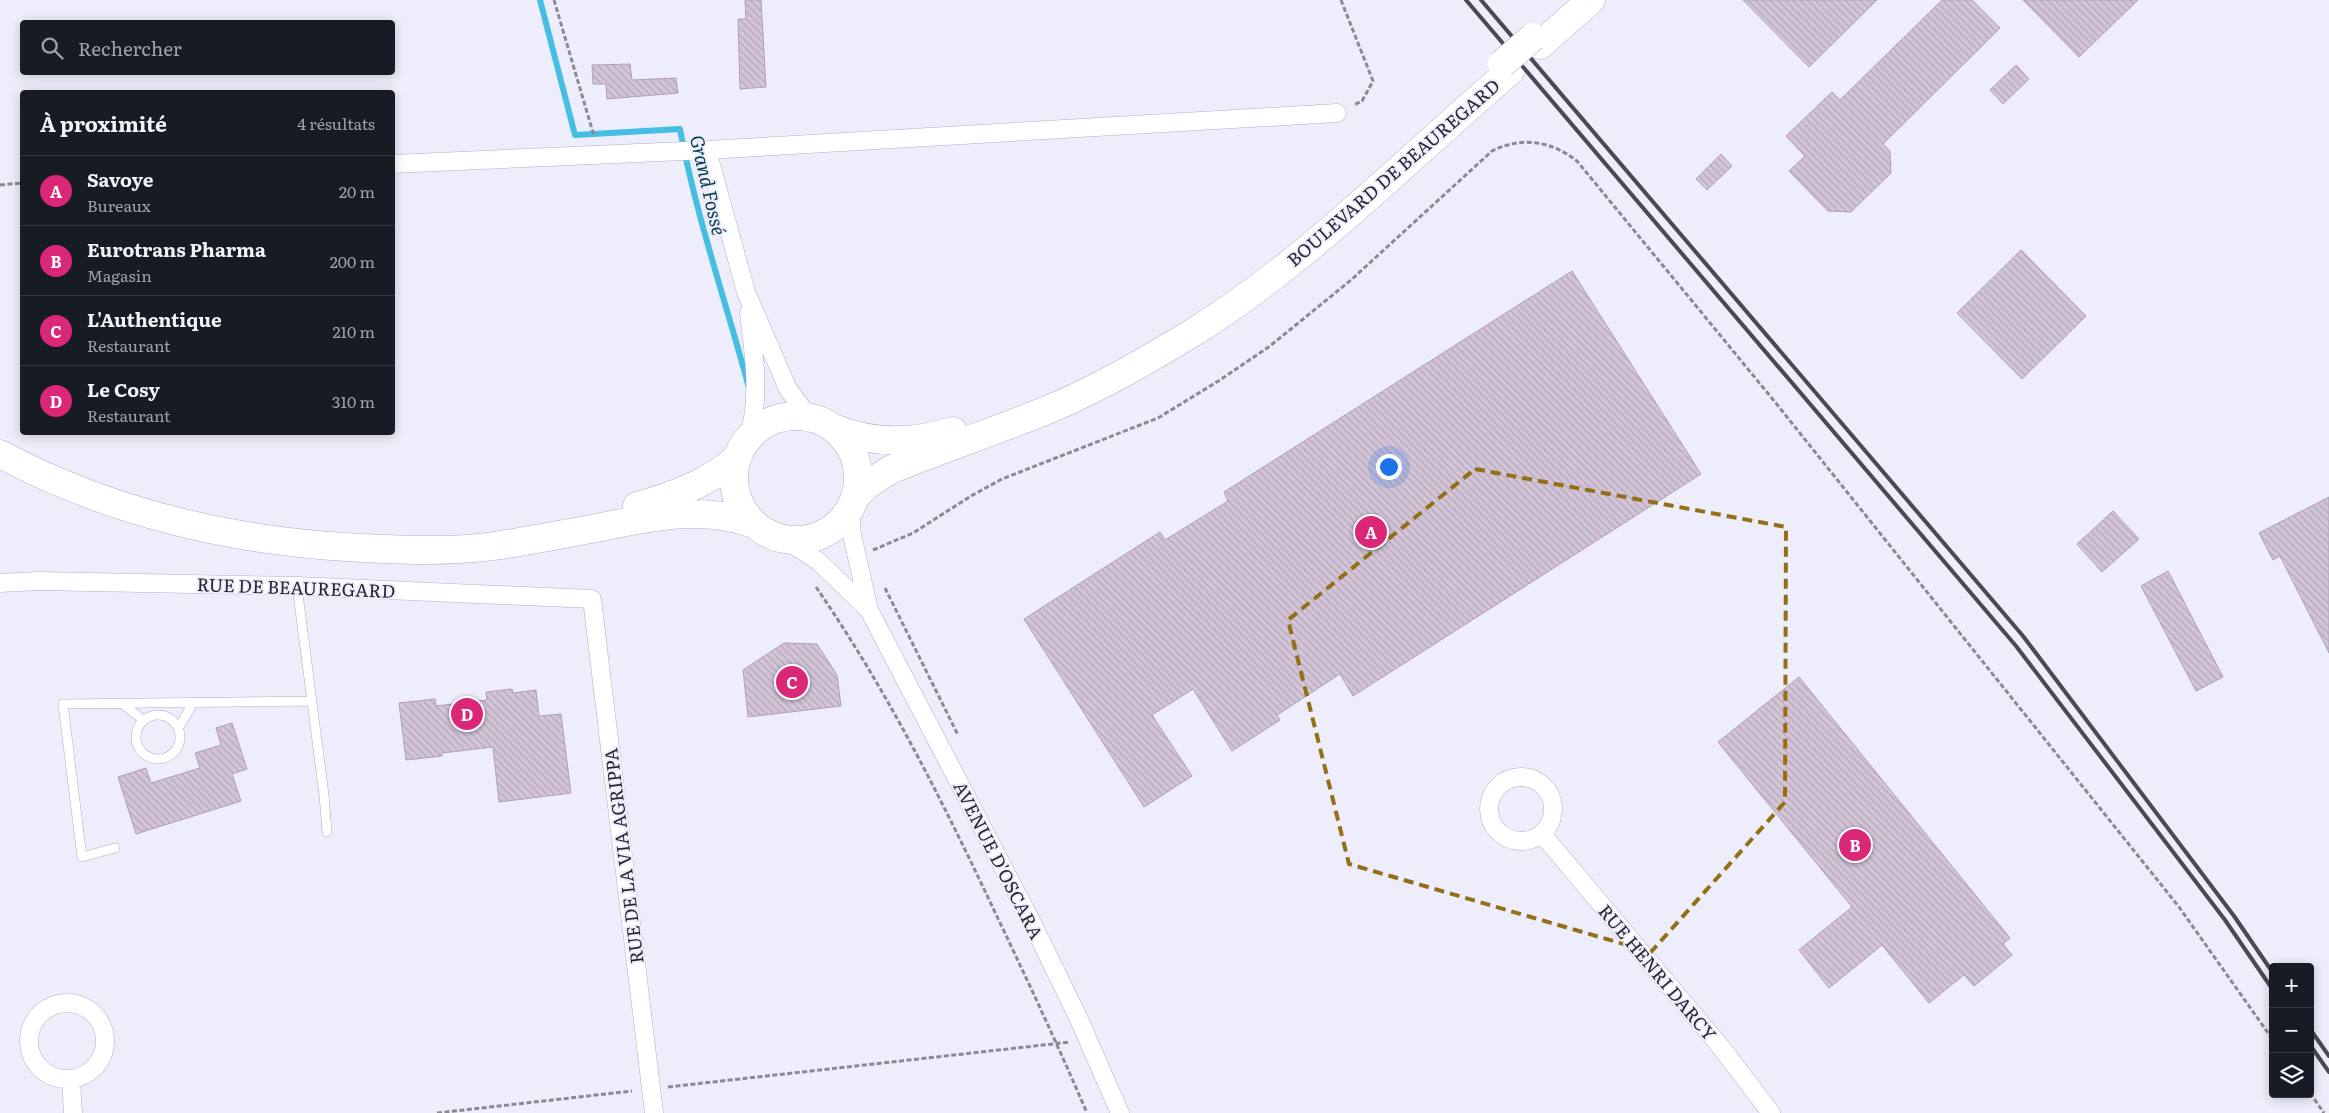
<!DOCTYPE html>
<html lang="fr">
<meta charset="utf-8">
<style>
:root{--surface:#171b24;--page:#20242c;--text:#f1f3f6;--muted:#9ea1a6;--line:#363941;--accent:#db2777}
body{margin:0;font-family:Literata,serif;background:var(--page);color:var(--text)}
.controls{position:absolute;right:15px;bottom:15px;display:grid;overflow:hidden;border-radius:5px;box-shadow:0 2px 12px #0003}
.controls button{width:45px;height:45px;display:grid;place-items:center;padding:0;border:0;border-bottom:1px solid var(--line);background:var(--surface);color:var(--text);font:25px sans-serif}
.you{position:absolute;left:1388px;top:466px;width:18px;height:18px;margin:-12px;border:4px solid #fff;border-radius:50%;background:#1a73e8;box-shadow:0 0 0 8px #1a73e833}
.badge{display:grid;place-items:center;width:32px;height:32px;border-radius:50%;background:var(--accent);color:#fff;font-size:16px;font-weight:700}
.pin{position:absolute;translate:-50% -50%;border:2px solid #fff;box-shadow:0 1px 5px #0006}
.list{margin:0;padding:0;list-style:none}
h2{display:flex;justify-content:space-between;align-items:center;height:65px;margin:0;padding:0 20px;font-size:21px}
h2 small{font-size:16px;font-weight:400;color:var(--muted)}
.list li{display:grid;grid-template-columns:32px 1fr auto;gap:15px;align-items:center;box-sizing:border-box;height:70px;padding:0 20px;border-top:1px solid var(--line)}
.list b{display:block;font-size:19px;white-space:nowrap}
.list p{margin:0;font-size:16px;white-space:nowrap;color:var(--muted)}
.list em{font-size:16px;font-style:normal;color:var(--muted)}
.icon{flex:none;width:28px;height:28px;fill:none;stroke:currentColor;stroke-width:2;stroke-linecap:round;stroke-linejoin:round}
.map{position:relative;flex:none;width:2329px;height:1113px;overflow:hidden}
.search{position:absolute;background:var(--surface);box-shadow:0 2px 12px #0003;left:20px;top:20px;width:375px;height:55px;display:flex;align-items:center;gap:12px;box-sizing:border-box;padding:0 18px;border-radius:5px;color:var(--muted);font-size:19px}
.panel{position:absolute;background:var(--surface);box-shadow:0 2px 12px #0003;left:20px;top:90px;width:375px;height:345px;border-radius:5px}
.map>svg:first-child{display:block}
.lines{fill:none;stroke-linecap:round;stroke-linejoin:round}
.stream{stroke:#46bee4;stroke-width:6}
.building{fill:url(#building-back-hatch);stroke:#b0a1b5}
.lane-casing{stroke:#afafc6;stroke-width:10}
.street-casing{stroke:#afafc6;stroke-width:19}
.primary-casing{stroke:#afafc6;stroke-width:29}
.path{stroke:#8a8a96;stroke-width:3;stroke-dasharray:5 2.5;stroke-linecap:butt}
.lane{stroke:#fff;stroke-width:9}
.street{stroke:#fff;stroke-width:18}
.primary{stroke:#fff;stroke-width:28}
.rail{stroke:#4a4a54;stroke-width:4}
.primary-bridge-casing{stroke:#afafc6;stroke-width:29;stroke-linecap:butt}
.primary-bridge{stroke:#fff;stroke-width:28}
.marked{fill:none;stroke:#937017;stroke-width:4;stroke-dasharray:10 6;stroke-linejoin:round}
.labels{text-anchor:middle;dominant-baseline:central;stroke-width:4;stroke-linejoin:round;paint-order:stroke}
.street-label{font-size:18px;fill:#26262f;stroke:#ededfc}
.water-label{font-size:19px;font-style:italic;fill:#073e4e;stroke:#ededfc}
</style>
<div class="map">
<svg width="2329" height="1113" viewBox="0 0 2329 1113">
<defs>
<pattern id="building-back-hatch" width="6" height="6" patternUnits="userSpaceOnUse" patternTransform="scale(1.25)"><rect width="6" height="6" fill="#d3c4d8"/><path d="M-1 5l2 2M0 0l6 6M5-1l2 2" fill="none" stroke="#b5a8ba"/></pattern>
</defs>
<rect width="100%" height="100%" fill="#ededfc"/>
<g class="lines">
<!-- stream -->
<path class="stream" d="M540,0L575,135L680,129C696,216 726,302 749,388"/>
</g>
<!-- building -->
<path class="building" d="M745,0H761L766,87L740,89L738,19H746Z
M1743,0H1877L1809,67Z
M1942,0H1972L2000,28L1883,144L1890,151L1891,173L1851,212L1828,211L1789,171L1805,156L1786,136L1832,92L1840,100Z
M2023,0H2138L2079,57Z
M630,64L632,80L676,78L678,93L607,99L606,84H593L592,65Z
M2016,65L2029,79L2003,104L1990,90Z
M1721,154L1732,166L1707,190L1696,179Z
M2021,250L2086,316L2022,379L1957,313Z
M1572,271L1701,474L1353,696L1340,674L1277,715L1280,720L1232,751L1193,689L1152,715L1192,776L1144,807L1024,619L1160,532L1165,540L1228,501L1224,492Z
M2329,497V653L2280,556L2273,560L2259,533Z
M2113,511L2139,539L2102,572L2077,544Z
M2168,571L2223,677L2196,691L2141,586Z
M784,643L817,644L837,675L841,706L748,717L743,670Z
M1799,677L2010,938L2003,944L2012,955L1974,986L1964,975L1929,1003L1882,945L1829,988L1799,950L1852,907L1718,742Z
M512,689L513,693L536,690L539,716L561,714L571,793L499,802L493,747L442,753V756L406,760L399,703L435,699L436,706L487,700L486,692Z
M232,723L247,769L232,774L241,801L136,834L118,777L146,768L151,783L200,768L195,753L221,745L216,728Z"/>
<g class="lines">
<!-- lane casing -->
<g class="lane-casing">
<path id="lane" d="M297,586L324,795L327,832
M123,704L143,720
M136 737a22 22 0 1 1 44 0a22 22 0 1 1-44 0Z
M179,727L193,703
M115,848L82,857L63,704L312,701"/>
</g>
<!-- street casing -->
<g class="street-casing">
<path id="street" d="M707,150L746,292L788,389L802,408L813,419
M392,164L707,150L1337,113
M748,440C761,397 754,356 749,313
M850,510L852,535L869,610L1031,921L1077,1015L1120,1113
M784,539L818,561L869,610
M0,583L38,581L297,586L592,599L654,1113
M1489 809a32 32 0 1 1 64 0a32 32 0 1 1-64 0Z
M1542,834L1720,1046L1771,1113
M29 1041a38 38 0 1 1 76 0a38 38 0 1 1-76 0Z
M71,1080L73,1113"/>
</g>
<!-- primary casing -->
<g class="primary-casing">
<path id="primary" d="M1540,45L1591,0
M734 478a62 62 0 1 1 124 0a62 62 0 1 1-124 0Z
M836,429C873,444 914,443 953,431
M0,454C113,514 235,542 362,548C405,550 450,552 494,546C528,541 563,534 597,528C649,517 702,505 754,524
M856,496L867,485L890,470C940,449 991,433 1042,412C1093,392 1142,363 1189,335C1306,263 1406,160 1510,71
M637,506C674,496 709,483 738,457"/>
</g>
<!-- path -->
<path class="path" d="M554,0L594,136
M1341,0L1373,81L1362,101L1354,105
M0,185L22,183
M873,550L913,533L971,496L1002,479L1158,418L1220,380L1270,346L1351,280L1492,151C1522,136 1551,141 1577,161L1775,402L2179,907L2273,1040
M816,587C885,687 940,796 992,906C1025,975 1057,1043 1087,1113
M885,588L958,735
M668,1087L1070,1042
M2310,1093L2324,1113
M437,1113L632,1091"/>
<!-- lane -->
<use href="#lane" class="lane"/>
<!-- street -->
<use href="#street" class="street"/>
<!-- primary -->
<use href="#primary" class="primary"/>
<!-- rail -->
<path class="rail" d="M1466,0L2016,646L2225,920L2273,990
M1481,0L2023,636L2234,916L2273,973
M2310,1029L2329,1056
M2310,1045L2329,1072"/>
<!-- primary-bridge casing -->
<g class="primary-bridge-casing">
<path id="primary-bridge" d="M1502,64L1533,37"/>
</g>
<!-- primary-bridge -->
<use href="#primary-bridge" class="primary-bridge"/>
</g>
<!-- marked area -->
<path class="marked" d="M1475,469L1786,527L1785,802L1651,952L1349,864L1288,620Z"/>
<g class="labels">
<!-- street labels -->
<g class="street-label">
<text transform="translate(1393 172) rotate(-41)">BOULEVARD DE BEAUREGARD</text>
<text transform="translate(296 587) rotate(2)">RUE DE BEAUREGARD</text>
<text transform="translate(623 856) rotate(-97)">RUE DE LA VIA AGRIPPA</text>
<text transform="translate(999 860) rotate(63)">AVENUE D'OSCARA</text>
<text transform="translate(1658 972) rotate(50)">RUE HENRI DARCY</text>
</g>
<!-- water labels -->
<g class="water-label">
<text transform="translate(709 185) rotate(77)">Grand Fossé</text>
</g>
</g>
</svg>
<div class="controls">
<button>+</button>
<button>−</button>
<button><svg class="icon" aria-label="layers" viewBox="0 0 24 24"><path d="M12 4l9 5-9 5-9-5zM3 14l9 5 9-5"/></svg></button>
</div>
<div class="you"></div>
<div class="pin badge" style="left:1371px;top:532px">A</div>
<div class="pin badge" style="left:1855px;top:845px">B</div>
<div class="pin badge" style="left:792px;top:682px">C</div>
<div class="pin badge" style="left:467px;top:714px">D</div>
<div class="search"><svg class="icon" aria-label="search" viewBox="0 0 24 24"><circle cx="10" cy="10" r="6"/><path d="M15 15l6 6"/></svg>Rechercher</div>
<section class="panel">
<h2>À proximité<small>4 résultats</small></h2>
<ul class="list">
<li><span class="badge">A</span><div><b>Savoye</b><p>Bureaux</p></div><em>20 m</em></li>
<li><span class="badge">B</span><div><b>Eurotrans Pharma</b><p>Magasin</p></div><em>200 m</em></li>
<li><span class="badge">C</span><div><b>L'Authentique</b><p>Restaurant</p></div><em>210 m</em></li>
<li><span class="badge">D</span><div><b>Le Cosy</b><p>Restaurant</p></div><em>310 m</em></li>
</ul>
</section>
</div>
